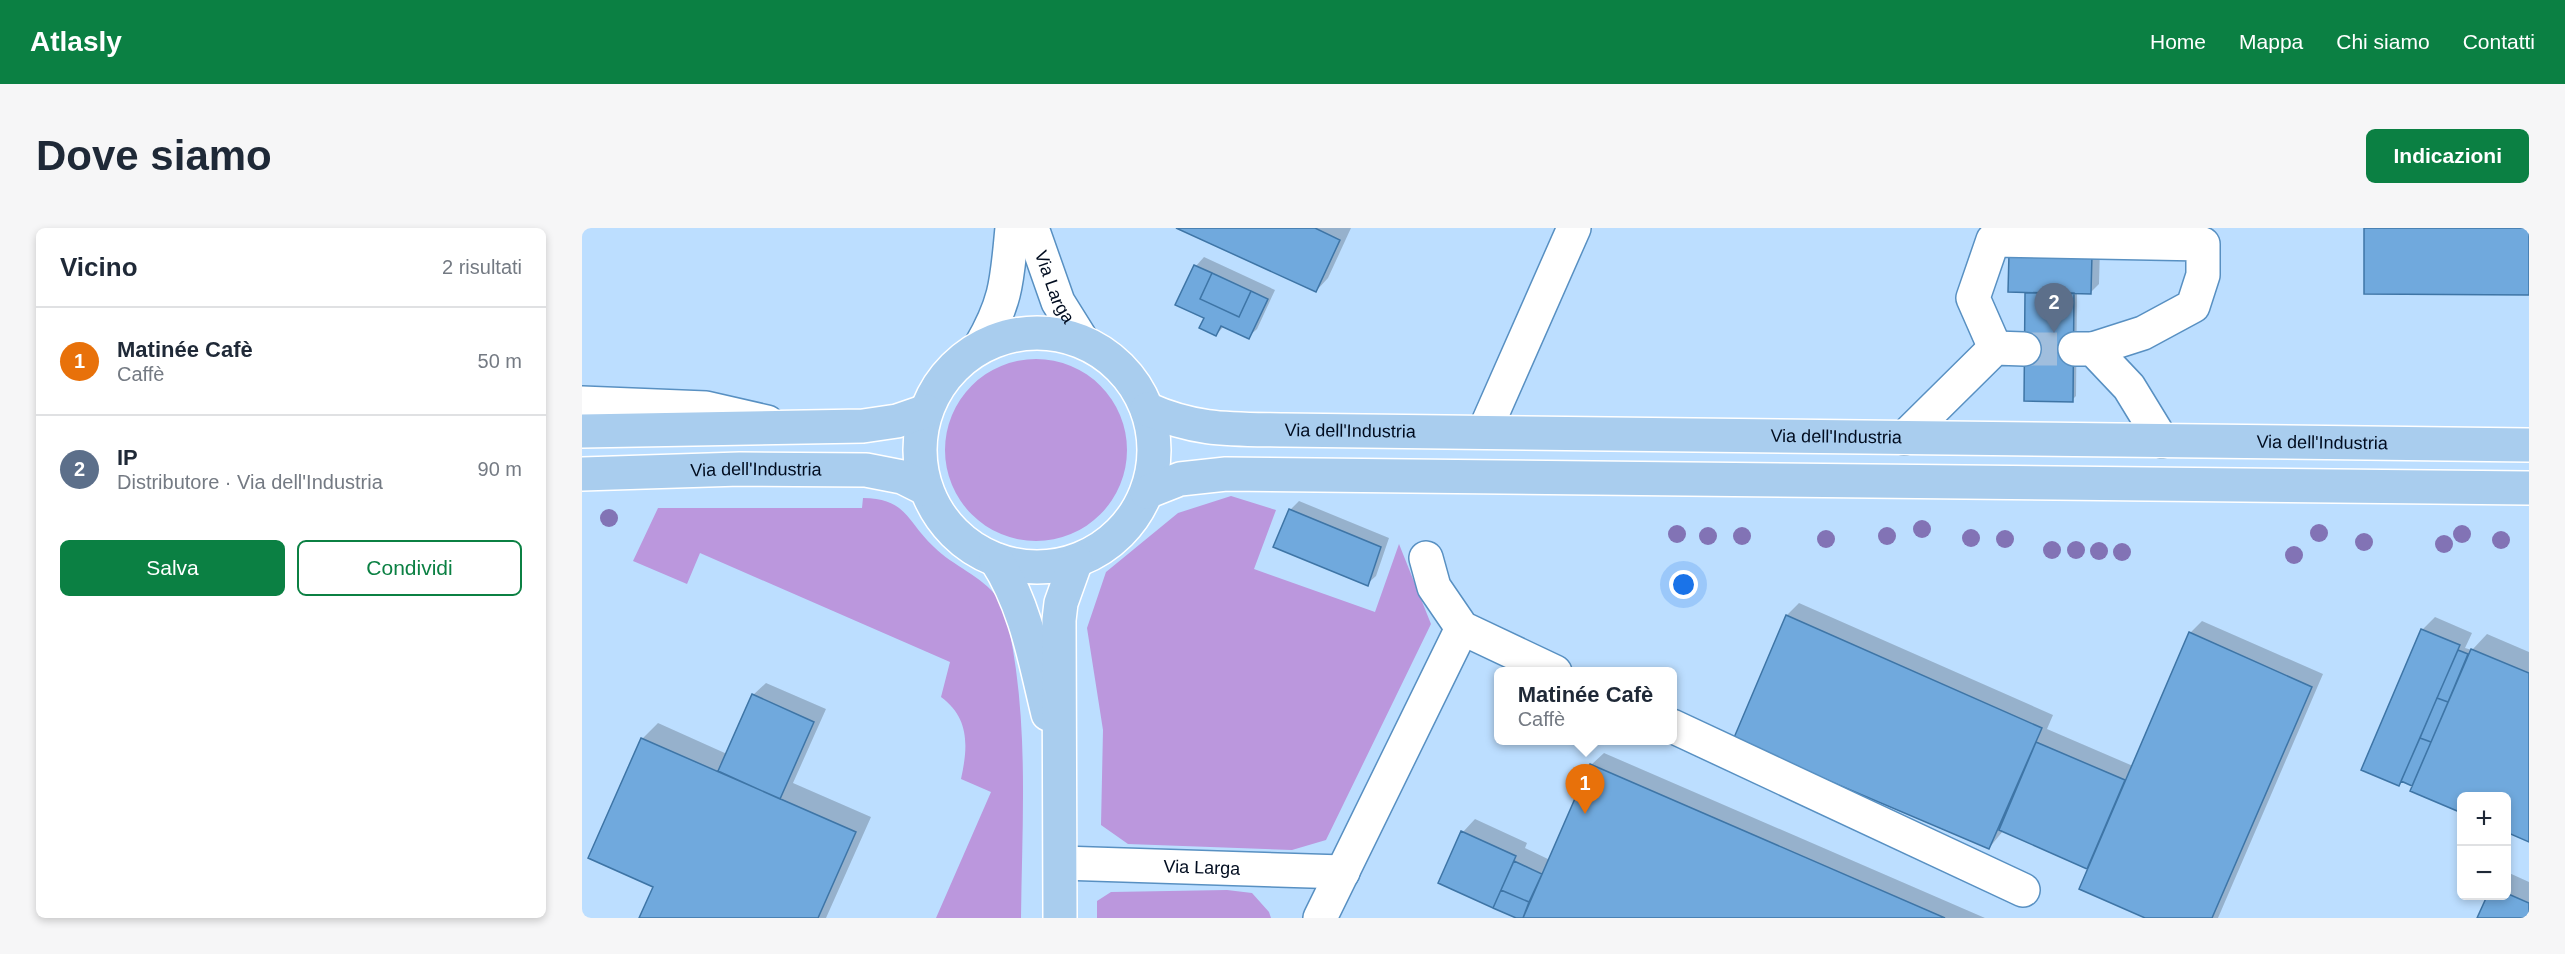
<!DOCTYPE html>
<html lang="it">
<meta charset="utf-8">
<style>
:root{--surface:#fff;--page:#f6f6f7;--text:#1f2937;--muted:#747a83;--line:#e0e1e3;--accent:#0b8043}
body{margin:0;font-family:Arial,sans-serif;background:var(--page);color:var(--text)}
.controls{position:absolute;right:18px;bottom:18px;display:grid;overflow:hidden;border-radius:9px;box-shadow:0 3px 9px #0003}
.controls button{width:54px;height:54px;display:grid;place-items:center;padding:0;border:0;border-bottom:2px solid var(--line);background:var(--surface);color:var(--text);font:30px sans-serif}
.you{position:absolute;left:1102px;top:357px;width:21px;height:21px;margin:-15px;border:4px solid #fff;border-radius:50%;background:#1a73e8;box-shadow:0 0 0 9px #1a73e833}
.badge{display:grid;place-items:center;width:39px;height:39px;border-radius:50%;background:var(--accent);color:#fff;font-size:20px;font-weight:700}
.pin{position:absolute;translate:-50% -50px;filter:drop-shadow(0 2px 3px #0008)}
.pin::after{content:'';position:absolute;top:32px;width:21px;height:18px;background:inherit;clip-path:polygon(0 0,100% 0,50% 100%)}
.popup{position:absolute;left:912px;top:439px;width:183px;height:78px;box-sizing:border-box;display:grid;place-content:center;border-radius:9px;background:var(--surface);filter:drop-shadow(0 2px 4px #0005);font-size:20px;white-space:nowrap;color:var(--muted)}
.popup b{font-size:22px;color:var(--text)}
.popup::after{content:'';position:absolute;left:50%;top:100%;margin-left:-12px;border:12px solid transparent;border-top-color:var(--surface)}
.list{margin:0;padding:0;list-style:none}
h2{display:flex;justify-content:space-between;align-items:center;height:78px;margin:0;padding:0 24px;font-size:26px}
h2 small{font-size:20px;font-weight:400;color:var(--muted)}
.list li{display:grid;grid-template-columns:39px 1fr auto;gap:18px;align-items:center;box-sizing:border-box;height:108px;padding:0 24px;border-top:2px solid var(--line)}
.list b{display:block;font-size:22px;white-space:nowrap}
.list p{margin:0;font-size:20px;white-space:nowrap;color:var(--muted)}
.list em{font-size:20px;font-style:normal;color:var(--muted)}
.actions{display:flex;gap:12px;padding:18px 24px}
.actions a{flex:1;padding:14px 0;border:2px solid var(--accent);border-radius:9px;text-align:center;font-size:21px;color:var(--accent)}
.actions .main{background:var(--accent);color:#fff}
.map{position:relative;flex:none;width:1947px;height:690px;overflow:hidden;border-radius:9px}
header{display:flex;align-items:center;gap:36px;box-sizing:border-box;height:84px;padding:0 30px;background:var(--accent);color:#fff}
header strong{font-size:28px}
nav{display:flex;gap:33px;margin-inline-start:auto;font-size:21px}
.intro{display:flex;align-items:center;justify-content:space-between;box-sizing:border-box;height:144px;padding:0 36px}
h1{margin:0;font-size:42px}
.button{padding:15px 27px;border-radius:9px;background:var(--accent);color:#fff;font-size:21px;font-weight:700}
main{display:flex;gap:36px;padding:0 36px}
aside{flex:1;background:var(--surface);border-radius:9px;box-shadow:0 3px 9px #0003}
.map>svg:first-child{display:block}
.grass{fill:#bb97dd}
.shadow{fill:#0003}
.building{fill:#70a9dd;stroke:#3e75a6;stroke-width:1.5}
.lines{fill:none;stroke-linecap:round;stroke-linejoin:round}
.minor-tunnel{stroke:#a0bedd;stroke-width:33;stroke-dasharray:33 16;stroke-linecap:butt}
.minor-casing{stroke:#5890c2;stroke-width:36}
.major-casing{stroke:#fff;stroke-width:36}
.minor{stroke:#fff;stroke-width:33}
.major{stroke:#a9cdee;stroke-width:33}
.tree{fill:#8273b5}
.labels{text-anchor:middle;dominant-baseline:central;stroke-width:4.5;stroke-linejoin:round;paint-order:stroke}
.street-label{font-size:18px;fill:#000c1f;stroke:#fbfbfb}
</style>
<header>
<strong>Atlasly</strong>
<nav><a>Home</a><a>Mappa</a><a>Chi siamo</a><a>Contatti</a></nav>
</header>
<div class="intro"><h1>Dove siamo</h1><a class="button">Indicazioni</a></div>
<main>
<aside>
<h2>Vicino<small>2 risultati</small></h2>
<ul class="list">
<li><span class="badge" style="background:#e8710a">1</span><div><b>Matinée Cafè</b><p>Caffè</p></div><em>50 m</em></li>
<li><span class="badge" style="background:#5c6f8a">2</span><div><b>IP</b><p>Distributore · Via dell'Industria</p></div><em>90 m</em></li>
</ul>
<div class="actions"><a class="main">Salva</a><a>Condividi</a></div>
</aside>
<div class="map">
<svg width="1947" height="690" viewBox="0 0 1947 690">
<rect width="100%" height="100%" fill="#bcdeff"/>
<!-- grass -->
<path class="grass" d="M363 222a91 91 0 1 1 182 0a91 91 0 1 1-182 0Z
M649,268L694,282L672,341L793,384L817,316L849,396L744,612L710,622L546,616L519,597L521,502L505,400L524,344L596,285Z
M281,270C326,271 324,293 352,319C371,338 400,348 416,370C426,383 428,406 431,422C446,511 440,600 439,690H354L409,564L379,551C386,519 388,490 359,469L368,434L118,325L105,356L51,333L76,280H280Z
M645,662L670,665L687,684L689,690H515V673L529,664Z"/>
<!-- shadow -->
<path class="shadow" d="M597,0H769L746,50L734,63Z
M1518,18L1517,56L1509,64H1495L1494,168L1490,172L1445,66Z
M622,29L693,62L675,101L666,109L642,98L634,107L624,90L595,76L614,38Z
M717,273L807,310L794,348L785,356L708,282Z
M1217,375L1471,487L1465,501L1551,538L1608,405L1620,393L1741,446L1636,690H1567L1507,640L1421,603L1407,620L1205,387Z
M1853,389L1890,405L1883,420L1890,422L1905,406L1947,424V612L1924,568H1880L1834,551L1829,556L1821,552L1816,556L1840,402Z
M184,455L244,481L211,555L289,589L244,690H59L73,658L8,630L61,510L76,495L145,526L171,467Z
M1022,525L1403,690H938L858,655L881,604L893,591L945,615L943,620L968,632L1009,537Z
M1925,644L1947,654V690H1897L1906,668H1924Z"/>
<!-- building -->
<path class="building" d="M594,0H733L758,12L734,64Z
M1782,0H1947V67L1782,66Z
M1427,25L1510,26L1509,66L1426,64Z
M612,37L630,45L618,71L657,89L669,63L686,71L667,111L639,98L634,108L617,100L622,90L593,77Z
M630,45L669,63L657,89L618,71Z
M1443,65H1492L1491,174L1442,173Z
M707,281L799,319L786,358L691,319Z
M1204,387L1460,500L1407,621L1151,512Z
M1839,401L1878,417L1817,558L1779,542Z
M1607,404L1730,459L1630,690H1563L1497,661Z
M1889,421L1947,445V614L1924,604V568H1880V585L1828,563Z
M1876,422L1886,426L1866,474L1855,470Z
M170,466L232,494L198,571L136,543Z
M1855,470L1866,474L1849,514L1838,510Z
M59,510L274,604L236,690H57L71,659L6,630Z
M1838,510L1849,514L1830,558L1819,553Z
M1454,514L1543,552L1505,641L1417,602Z
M1008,536L1363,690H941Z
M879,603L934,628L911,680L856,655Z
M932,633L960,646L947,674L919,662Z
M919,662L947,674L941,690H934L911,680Z
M1924,665L1947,675V690H1895L1905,668H1924Z"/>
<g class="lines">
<!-- minor-tunnel -->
<path class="minor-tunnel" d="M1442,121H1492"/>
<!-- minor casing -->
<g class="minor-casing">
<g id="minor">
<path id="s1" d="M450,0L476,74L501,114"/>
<path d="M398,119C425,73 425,52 430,0"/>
<path d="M1413,120L1391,70L1411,12L1621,16V47L1611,78L1561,105L1511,121"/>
<path d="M1493,121H1511L1547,159L1580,213"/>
<path d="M0,175L124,180L185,194"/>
<path d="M902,204L992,0"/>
<path d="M1322,210L1413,120L1442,121"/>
<path d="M844,330L852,359L880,400L973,444"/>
<path d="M1090,498L1441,662"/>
<path id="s2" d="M479,635L761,644"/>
<path d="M738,690L880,400"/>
</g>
</g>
<!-- major casing -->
<g class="major-casing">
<g id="major">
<circle cx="455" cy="222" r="117"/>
<path id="s3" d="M565,181C614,203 649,201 702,202L1947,217"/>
<path d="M0,203L281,198L315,193L344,183"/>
<path id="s4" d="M0,246L158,241L284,242L320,249L344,261"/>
<path d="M565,264L598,251L644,246L1947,260"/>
<path d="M414,332C444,378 453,433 466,486"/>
<path d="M478,690L477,392L479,375L494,333"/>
</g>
</g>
<!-- minor -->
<use href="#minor" class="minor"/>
<!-- major -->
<use href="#major" class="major"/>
</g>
<!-- trees -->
<g class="tree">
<circle cx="27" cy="290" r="9"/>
<circle cx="1340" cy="301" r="9"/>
<circle cx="1737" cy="305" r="9"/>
<circle cx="1095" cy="306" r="9"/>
<circle cx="1880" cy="306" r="9"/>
<circle cx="1126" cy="308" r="9"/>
<circle cx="1160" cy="308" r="9"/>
<circle cx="1305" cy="308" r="9"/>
<circle cx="1389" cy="310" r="9"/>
<circle cx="1244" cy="311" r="9"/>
<circle cx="1423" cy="311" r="9"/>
<circle cx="1919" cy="312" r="9"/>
<circle cx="1782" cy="314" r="9"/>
<circle cx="1862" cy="316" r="9"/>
<circle cx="1470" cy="322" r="9"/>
<circle cx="1494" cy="322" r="9"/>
<circle cx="1517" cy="323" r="9"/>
<circle cx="1540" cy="324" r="9"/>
<circle cx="1712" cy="327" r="9"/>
</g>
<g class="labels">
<!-- street labels -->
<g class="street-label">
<text stroke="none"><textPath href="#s1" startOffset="63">Via Larga</textPath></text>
<text stroke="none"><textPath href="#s3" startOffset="206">Via dell'Industria</textPath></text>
<text stroke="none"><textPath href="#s3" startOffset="692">Via dell'Industria</textPath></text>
<text stroke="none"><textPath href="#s3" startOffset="1178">Via dell'Industria</textPath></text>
<text stroke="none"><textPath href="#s4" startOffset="174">Via dell'Industria</textPath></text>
<text stroke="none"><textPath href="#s2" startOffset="141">Via Larga</textPath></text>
</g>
</g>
</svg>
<div class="controls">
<button>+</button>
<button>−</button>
</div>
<div class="you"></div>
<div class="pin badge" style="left:1003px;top:586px;background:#e8710a">1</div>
<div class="popup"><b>Matinée Cafè</b>Caffè</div>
<div class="pin badge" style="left:1472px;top:105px;background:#5c6f8a">2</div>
</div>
</main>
